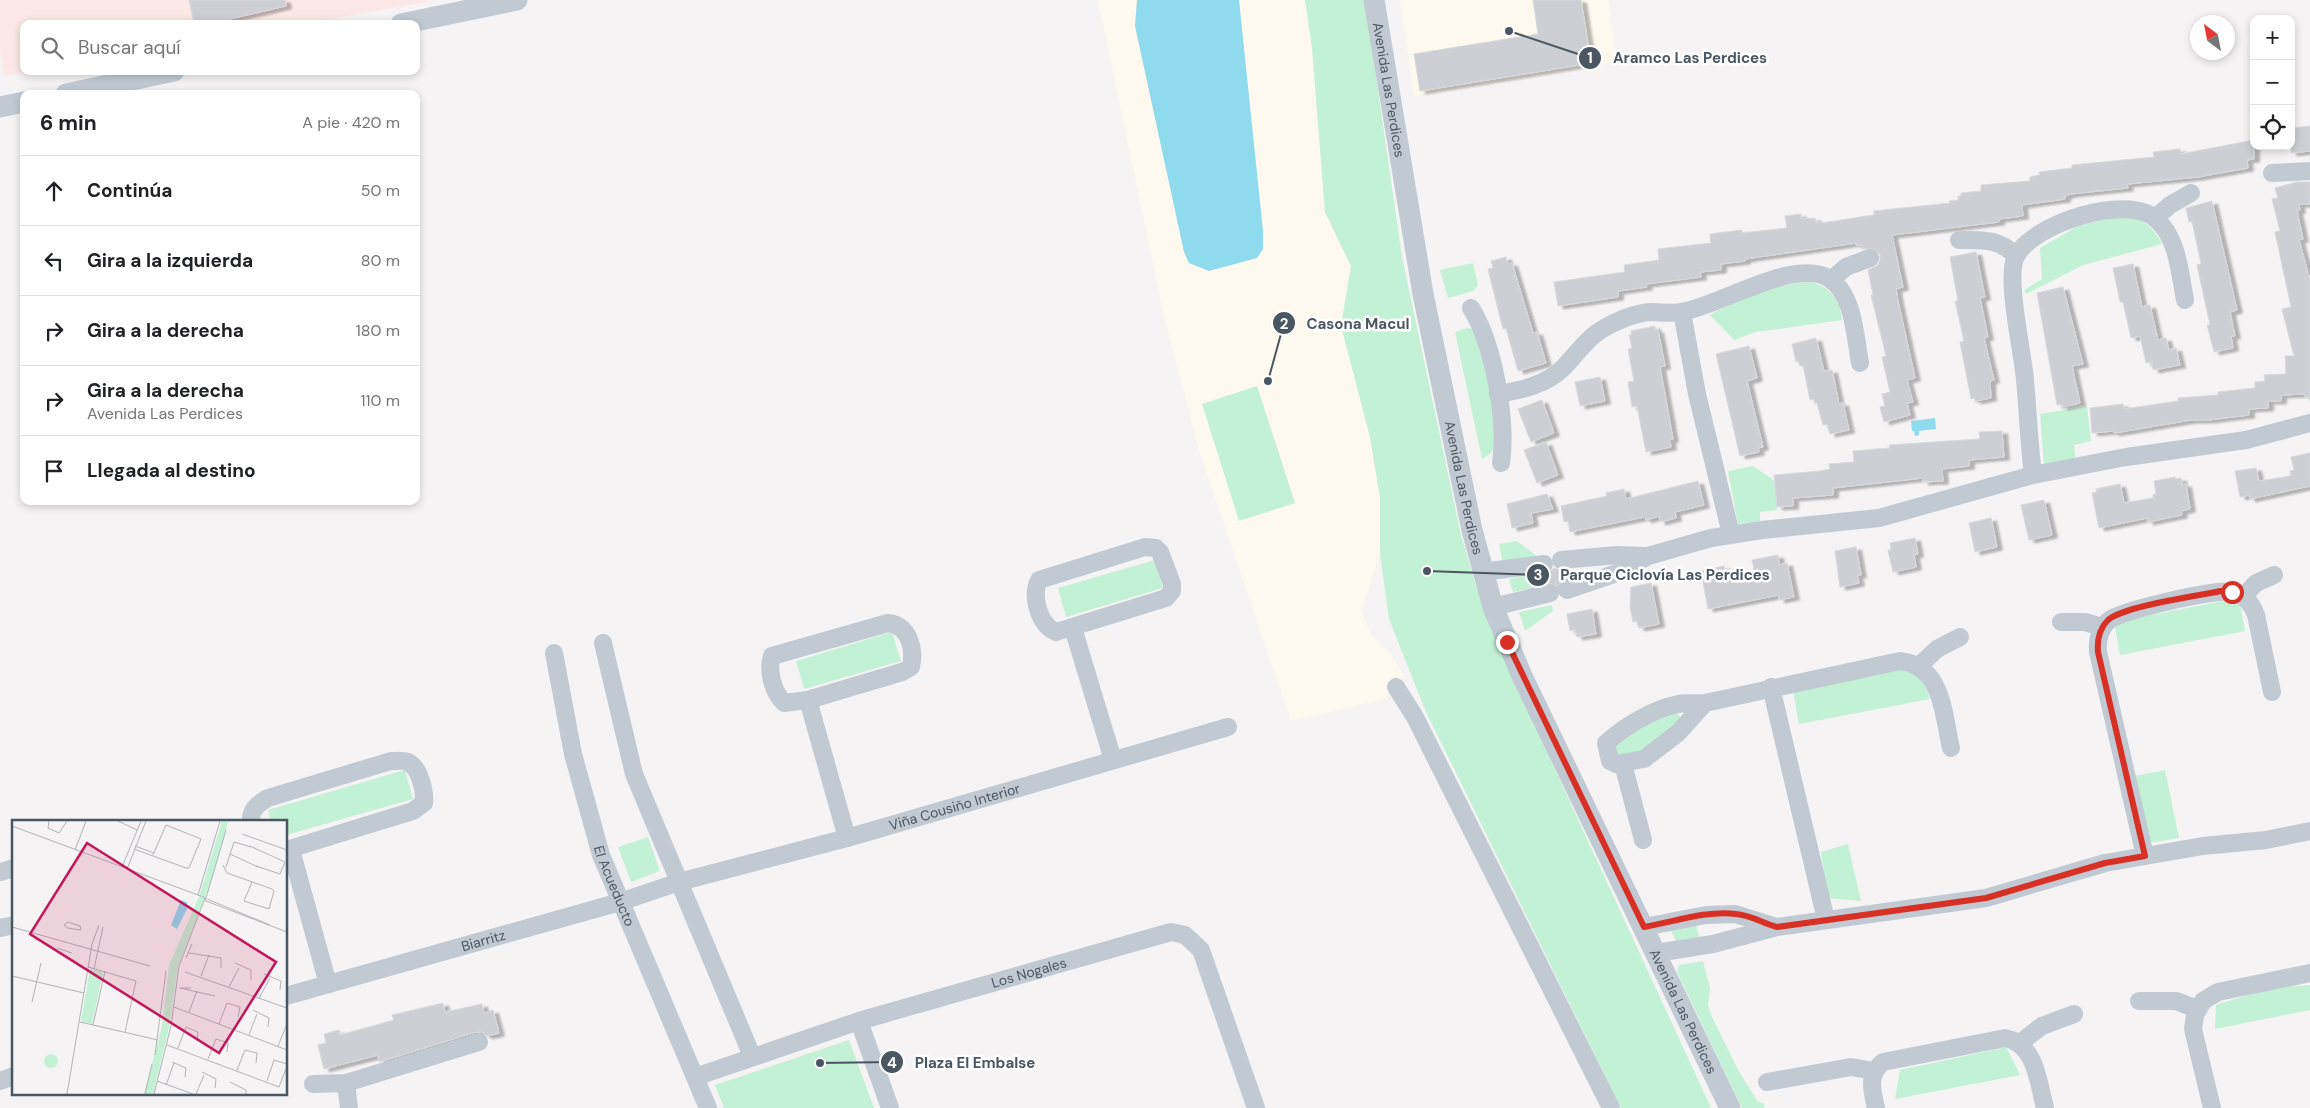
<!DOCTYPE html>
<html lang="es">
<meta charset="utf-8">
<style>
:root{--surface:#fff;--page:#f2f2f2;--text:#202124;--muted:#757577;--line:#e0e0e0}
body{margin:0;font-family:"DM Sans",sans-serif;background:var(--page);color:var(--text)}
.controls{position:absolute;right:15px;top:15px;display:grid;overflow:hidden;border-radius:10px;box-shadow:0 2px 8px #0003}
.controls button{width:45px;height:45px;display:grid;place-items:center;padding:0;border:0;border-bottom:1px solid var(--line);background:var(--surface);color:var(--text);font:25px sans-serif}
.compass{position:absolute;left:2190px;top:15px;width:45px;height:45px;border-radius:50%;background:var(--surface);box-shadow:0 2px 8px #0003;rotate:328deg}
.stop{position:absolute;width:15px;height:15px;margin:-11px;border:4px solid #d93025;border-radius:50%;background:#fff}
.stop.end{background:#d93025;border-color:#fff;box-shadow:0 1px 5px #0008}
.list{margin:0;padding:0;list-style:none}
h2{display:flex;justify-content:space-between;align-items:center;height:65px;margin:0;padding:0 20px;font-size:21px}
h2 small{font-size:16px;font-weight:400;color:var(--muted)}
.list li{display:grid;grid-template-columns:32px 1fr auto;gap:15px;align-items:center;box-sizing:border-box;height:70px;padding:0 20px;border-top:1px solid var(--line)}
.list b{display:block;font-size:19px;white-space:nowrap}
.list p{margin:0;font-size:16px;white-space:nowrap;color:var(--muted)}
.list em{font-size:16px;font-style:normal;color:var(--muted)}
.icon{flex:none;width:28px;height:28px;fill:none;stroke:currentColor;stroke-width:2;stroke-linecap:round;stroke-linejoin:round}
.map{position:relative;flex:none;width:2310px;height:1108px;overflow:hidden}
.search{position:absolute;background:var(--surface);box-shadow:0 2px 8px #0003;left:20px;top:20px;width:400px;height:55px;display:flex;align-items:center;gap:12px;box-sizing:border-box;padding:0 18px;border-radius:10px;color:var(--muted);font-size:19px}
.panel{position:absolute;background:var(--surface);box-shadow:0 2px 8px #0003;left:20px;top:90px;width:400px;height:415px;border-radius:10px}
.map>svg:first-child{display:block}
.commercial{fill:#fdf9ef}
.medical{fill:#fce8e6}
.green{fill:#c3f1d5}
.water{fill:#90daee}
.building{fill:#cdcfd5;stroke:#d7d9de;filter:url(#shadow)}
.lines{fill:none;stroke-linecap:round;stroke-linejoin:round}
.minor{stroke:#c1cad2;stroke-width:18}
.tertiary{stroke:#c1cad2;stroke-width:21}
.route{stroke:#d93025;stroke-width:6}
.labels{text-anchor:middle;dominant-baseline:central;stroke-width:5;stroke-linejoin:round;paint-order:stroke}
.street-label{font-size:14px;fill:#4a5661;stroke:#fff}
.inset-road{fill:none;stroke:#b1b4b9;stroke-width:1}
.view{fill:#c2185b;fill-opacity:0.15;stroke:#c2185b;stroke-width:2.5}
.inset-edge{fill:none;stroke:#4a5661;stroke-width:2.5}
.leader{fill:none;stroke:#4a5661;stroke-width:2}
.callout-dot{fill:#4a5661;stroke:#fff;stroke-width:2}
.mark-label{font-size:15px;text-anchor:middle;font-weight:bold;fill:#fff}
.callout-label{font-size:15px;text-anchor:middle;font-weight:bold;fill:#4a5661;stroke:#fff;stroke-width:5;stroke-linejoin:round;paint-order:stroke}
</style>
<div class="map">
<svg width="2310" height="1108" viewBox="0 0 2310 1108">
<defs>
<filter id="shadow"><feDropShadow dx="5.5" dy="3" stdDeviation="1" flood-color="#0004"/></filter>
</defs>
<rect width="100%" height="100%" fill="#f5f3f3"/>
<!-- commercial -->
<path class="commercial" d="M1098,0H1305L1312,48L1325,212L1351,266L1341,326L1370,437L1380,498V553L1361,611L1371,635L1390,653L1404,676L1384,699L1291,721L1200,453L1164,316Z
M1400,0H1608L1617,62L1414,96Z"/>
<!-- medical -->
<path class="medical" d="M0,0H427V2L301,24H24V71H31L4,76L0,50Z"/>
<!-- green -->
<path class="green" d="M1305,0H1365L1402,257L1461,535L1477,589L1511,674L1711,1108H1621L1426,712L1389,619L1380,553V498L1370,437L1341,326L1351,266L1325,212L1312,48Z
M2120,216C2140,217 2153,225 2162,244L2083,265L2026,294L2024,290L2042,279L2040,248L2078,226Z
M1473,263L1478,285L1473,291L1448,298L1440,270Z
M1807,282C1828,284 1840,299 1842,320L1756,332L1734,340L1710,315C1740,299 1773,285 1807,282Z
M1467,328L1477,329L1492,392L1497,444L1491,453L1482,459L1455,332Z
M1257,386L1295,503L1239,521L1202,404Z
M2087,406L2091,441L2074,445L2076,461L2044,465L2040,414Z
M1753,466L1775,481L1777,510L1760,512V521L1738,524L1728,471Z
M1517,541L1538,557L1503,564L1499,544Z
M1155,560L1163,588L1066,617L1058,588Z
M1542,572L1545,585L1513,592L1509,579Z
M2239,598L2245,631L2120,655L2114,622Z
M1552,605L1553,611L1525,631L1519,612Z
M892,632L901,661L804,689L796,661Z
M1898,670C1917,669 1925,682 1930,699L1799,724L1793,691Z
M1676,712L1682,719L1660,743L1624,760L1615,755L1613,745L1645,723Z
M405,770L413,799L286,835V822H271L268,810Z
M2165,770L2179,838L2149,843L2135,776Z
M648,837L660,871L631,882L618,847Z
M1848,844L1861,901L1827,898L1821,852Z
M1695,919L1699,937L1676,941L1670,929Z
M1703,961L1710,988L1708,1005L1712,1017L1738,1070L1758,1102L1763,1103L1765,1108H1742L1677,972L1679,965Z
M2310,985V1010L2215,1029L2216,1005L2270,988Z
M849,1040L874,1108H724L715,1085Z
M2006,1047L2020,1075L1895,1099L1900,1070Z"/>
<!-- water -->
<path class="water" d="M1137,0H1239L1263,231V249L1257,258L1209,271L1189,263L1184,252L1135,26Z
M1935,418L1936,429L1919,431V435L1915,436L1914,431H1912L1911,421Z"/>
<!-- building -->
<path class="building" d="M189,0H285L286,6L208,24H194Z
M1533,0H1581L1591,63L1420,91L1414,54L1538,34Z
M2310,126V151L2291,153V128Z
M2254,140V159L2247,160L2248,168L2198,177L2127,184L2128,188L2070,194L2065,196V199L2022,205L2023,216L1999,219V222L1892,235L1903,287L1896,289L1898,301L1915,378L1907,380L1913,402L1907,403L1910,415L1884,422L1880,407L1885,406L1882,394L1890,392L1882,357L1886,356L1871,295H1873L1868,270L1878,265L1880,260V254L1872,248L1863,249L1862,245H1856V243L1745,259V261L1721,264V270L1700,272L1701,277L1646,284L1647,287L1618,291V297L1558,306L1554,282L1625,272L1624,265L1659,260L1658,249L1711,243L1710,234L1742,230V233L1787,228L1785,216L1801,214V219L1815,218L1816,222L1821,223L1874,215V211L1950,203L1949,201L1958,200V196H1961V193L1981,191V185L2030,181V177L2040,175L2039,172L2072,168V165L2154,157L2153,152L2180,149L2181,154Z
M2297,182H2310V204H2299L2300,210L2297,211L2303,239L2299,240L2310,280V397H2305L2304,394L2281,395V401H2268V408L2249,409V415L2208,420H2191L2114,433V431L2092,433L2090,408L2123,404L2124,409L2178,401V398L2218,395V392L2255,388V382L2265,381L2264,375L2286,374L2285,356H2294L2282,309L2291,307L2275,232L2280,231L2272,199L2278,198L2275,188Z
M2212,201L2237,310L2230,312L2235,336H2231L2233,348L2214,352L2207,325H2210L2197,265L2201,264L2192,221L2189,222L2186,208Z
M1976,252L1985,297L1980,298L1988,337L1984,338L1994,380L1990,381L1991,398L1975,401V398L1971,399L1960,342L1964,341L1955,301H1958L1950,257Z
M1506,257L1508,264L1512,263L1533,333L1537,332L1546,363L1518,371L1506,328L1503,329L1488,269L1493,268L1491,261Z
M2133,264L2142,307L2150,305L2158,340L2166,338L2169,350L2176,348L2180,365L2153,370L2152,362L2146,363L2140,336L2131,338L2123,302H2120L2113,268Z
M2063,287L2083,364L2072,366L2080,403L2062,407V404L2057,405L2037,293Z
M1655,326V330H1658L1665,366L1660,367L1673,439L1670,440L1671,447L1646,452L1637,406L1632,407L1628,382L1634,381L1628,349L1632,348L1629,335H1632L1631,331Z
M1816,338L1824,371L1832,370L1839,404L1843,403L1849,430L1830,434L1827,424L1823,425L1817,403H1815L1814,399L1810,400L1803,365L1800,366L1798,361L1796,362L1792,344Z
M1749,346L1757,378L1747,381L1763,447L1758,448L1759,452L1740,456L1716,354Z
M1600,377L1605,401L1580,406L1575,382Z
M1542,400L1554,433L1531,442L1518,409Z
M2002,431L2004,457L1969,460V466L1942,469L1943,481L1923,482V478L1833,488V495L1793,498V506L1777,507L1774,475L1820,471L1830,469L1829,464L1854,462L1853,451L1890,448L1889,445L1980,439L1979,432Z
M1546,442L1558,475L1537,483L1524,450Z
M2310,453V486L2250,499L2249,495L2240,497L2235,471L2256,468L2259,481L2291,476L2290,471L2294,470L2291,457Z
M2175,477V479L2181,478L2182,485L2186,484L2190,509L2181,511L2182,515L2148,522L2147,518L2099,528L2092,493L2097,492L2096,489L2120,484L2124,503L2153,498V495L2156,494L2154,481Z
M1698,481L1704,505L1675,512L1676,518L1660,522L1659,516L1646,520L1645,517L1570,532L1568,521L1564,522L1561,506L1607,496L1606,493L1624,489L1626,499Z
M1547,494L1553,509L1531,513L1533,523L1512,528L1507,504Z
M2044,500L2052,535L2029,540L2021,505Z
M1991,518L1997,547L1975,552L1969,523Z
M1915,538L1918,554L1914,555L1916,567L1893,572L1888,550H1891L1890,543Z
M1856,547L1861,575H1857L1859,583L1840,587L1835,551Z
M1778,555L1779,565L1787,563L1794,597L1779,600V595L1708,609L1701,571L1724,566L1728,583L1756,579L1752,560Z
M1554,568L1562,571L1564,580L1558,586L1547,583L1546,574Z
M1651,583L1659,624L1639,628L1637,621L1633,622L1630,607L1631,587Z
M1592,609L1596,634L1577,637L1575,629L1570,631L1567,614Z
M443,1003L445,1012L482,1004L484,1013L493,1010L499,1033L487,1036L482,1032H476L379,1062L378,1055L324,1069L318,1045L326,1043L324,1034L339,1030L340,1035L394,1020L392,1015Z"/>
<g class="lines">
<!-- minor -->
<g class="minor">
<path d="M2272,173L2310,171"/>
<path d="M2155,218L2170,205L2191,193"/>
<path d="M1959,240C1981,240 1999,238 2016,256"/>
<path d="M1831,280L1846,267L1870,258"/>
<path d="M1471,308C1494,345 1507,420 1501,463"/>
<path d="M1682,312L1697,394L1731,534"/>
<path d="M1498,394C1521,390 1547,385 1564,367C1576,355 1586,339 1601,330C1615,321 1635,313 1651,312C1661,312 1671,314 1681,312C1718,307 1795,256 1830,279C1854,296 1855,336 1860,363"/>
<path d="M2033,475C2029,443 2028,412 2025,380C2023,353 2005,277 2016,256C2033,224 2126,193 2156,219C2178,238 2180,274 2185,300"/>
<path d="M1145,547L1156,548L1160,552L1172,584V591L1166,598L1056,632C1039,625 1031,596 1039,580Z"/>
<path d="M1561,560L1617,555L1647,556"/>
<path d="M1482,572L1544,564"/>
<path d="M1567,590L1620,572L1648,556L1711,538L1762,530L1879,518L2033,475L2126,457L2246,440L2310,423"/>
<path d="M2243,597L2256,583L2274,575"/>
<path d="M1493,607L1550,593"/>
<path d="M2061,622H2085L2102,627"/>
<path d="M888,623C909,625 915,649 911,667L902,672L808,700L784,703C773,692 767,670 772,656Z"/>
<path d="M1073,628L1113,760"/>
<path d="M603,643L634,774L752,1056"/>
<path id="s1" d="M554,653L573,754L601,855L708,1108"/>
<path d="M1919,666L1937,649L1960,637"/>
<path d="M1396,687L1415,717L1611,1108"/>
<path d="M1771,687L1826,920"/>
<path d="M808,700L847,838"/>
<path d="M1705,703C1696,703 1687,703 1678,704C1653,709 1625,726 1606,743L1610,761L1616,764L1644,759L1678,733L1705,703L1900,661C1943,666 1943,714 1951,748"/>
<path d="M1623,764L1643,840"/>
<path d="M251,822C250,809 258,804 268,798L391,761C396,761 403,760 408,762C420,768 425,791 424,803L413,811L286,850"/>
<path d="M291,850L328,984"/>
<path d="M2145,856L2098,652C2097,640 2099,630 2108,621C2118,611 2218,588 2233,592C2245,595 2252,604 2256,615L2272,692"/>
<path d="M0,872L14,868"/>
<path d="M1644,927L1706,915L1735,914L1777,927"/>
<path d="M0,928L14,925"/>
<path d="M1656,953L1713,944L1777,927L1986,898L2105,863L2145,856L2203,846L2266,840L2310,831"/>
<path id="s2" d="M286,996L620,902L679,882L847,838L1228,727"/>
<path d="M2139,1001H2176L2197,1009"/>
<path d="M859,1021L890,1108"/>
<path d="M2020,1043L2042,1026L2074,1014"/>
<path id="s3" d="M695,1077L859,1021L1171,932L1185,935L1201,950L1256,1108"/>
<path d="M0,1081L14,1076"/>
<path d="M1767,1082L1851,1067L1874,1071"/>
<path d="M346,1083L349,1108"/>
<path d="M313,1084L346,1083L479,1042"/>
<path d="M1876,1108C1872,1090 1867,1075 1883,1062L2005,1038C2036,1044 2038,1082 2045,1108"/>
<path d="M2212,1108L2193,1029L2195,1015L2203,1001L2218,992L2310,973"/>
</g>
<!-- tertiary -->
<g class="tertiary">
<path id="s4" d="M1374,0L1423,294L1472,530L1493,607L1522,676L1730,1108"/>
<path d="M401,24L517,0"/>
<path d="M66,94L174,71"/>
<path d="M0,107L24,102"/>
</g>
</g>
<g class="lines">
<!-- route -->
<path class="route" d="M1507,642L1644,927C1673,922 1707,910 1736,914C1750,915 1763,923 1777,927L1986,898L2105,863L2145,856L2098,652C2097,640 2099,629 2108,620C2124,606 2197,596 2221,591L2232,592"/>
</g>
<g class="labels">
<!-- street labels -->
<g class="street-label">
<text stroke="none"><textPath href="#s4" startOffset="91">Avenida Las Perdices</textPath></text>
<text stroke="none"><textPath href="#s4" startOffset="496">Avenida Las Perdices</textPath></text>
<text stroke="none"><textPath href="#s2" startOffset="695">Viña Cousiño Interior</textPath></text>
<text stroke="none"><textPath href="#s1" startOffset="241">El Acueducto</textPath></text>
<text stroke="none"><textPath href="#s2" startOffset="205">Biarritz</textPath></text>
<text stroke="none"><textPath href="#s3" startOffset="350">Los Nogales</textPath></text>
<text stroke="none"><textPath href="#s4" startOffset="1066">Avenida Las Perdices</textPath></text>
</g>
</g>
<!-- overview -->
<g transform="translate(12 820)">
<rect width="275" height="275" fill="#f5f3f3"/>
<path d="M210,1L216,2L200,58L166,147L157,208L141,274H132L150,206L157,145L187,77ZM78,149L91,152L80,204L69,201ZM32 241a7 7 0 1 1 14 0a7 7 0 1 1-14 0Z" fill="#c3f1d5"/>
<path d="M169,80L175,82L176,87L165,109L159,105Z" fill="#90daee"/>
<path class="inset-road" d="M37,1L36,8L47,13L55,1M106,1L125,10M0,6L194,78L214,10M230,14L275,30M123,26L142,33M238,26L273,42L268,54L244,46M122,29L174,48H177L189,19L154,5L141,35M63,30L74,1M218,34L246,47M211,45L215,53L260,69L262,71L257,89L232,81L240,62M110,47L129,1M214,47L222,22L239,27M115,49L134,1M186,75L208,1M195,79L258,105M194,81L275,112M56,102L68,106L69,110L55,108L52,105ZM0,107L138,146M45,128L60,133M177,133L209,138V148M174,138L180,124M223,143L239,150V160M76,147L124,161L113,212M82,149L91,107M173,152L275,188M252,154L269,161L268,170M0,156L72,173M189,156L197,135M217,167L227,148M179,168H168L203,176M247,178L258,158M20,182L29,143M162,187L275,230M241,190L257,198L256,207M177,192L185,171M68,202L146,220M207,204L215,183L228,187L226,197M81,205L93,151M237,215L245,194M155,225L267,267L275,246M266,226L275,204M166,228L174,207L186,212L185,221M143,235L154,151M196,239L204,219L216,223L215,232M160,242L174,248L173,257M225,250L233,230L245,233L244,243M190,252L204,259L203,268M145,261L181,274M255,261L262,240L275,244M218,262L234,270V274M154,265L162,243M55,274L80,124L87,105M133,274L140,244M142,274L159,206L167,146L193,78L194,82M184,274L192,255"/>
<path class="view" d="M75,23L264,142L207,233L18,114Z"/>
<rect width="275" height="275" class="inset-edge"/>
</g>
<!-- callouts -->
<path class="leader" d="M1509 31L1590 58M1268 381L1284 323M1427 571L1538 575M820 1063L892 1062"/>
<g class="callout-dot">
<circle cx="1509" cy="31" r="5"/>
<circle cx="1268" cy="381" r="5"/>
<circle cx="1427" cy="571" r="5"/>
<circle cx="820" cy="1063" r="5"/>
<circle cx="1590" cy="58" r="12"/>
<circle cx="1284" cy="323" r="12"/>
<circle cx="1538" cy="575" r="12"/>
<circle cx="892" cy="1062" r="12"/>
</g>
<g class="mark-label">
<text x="1590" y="63">1</text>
<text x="1284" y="329">2</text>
<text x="1538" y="580">3</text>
<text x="892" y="1068">4</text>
</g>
<g class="callout-label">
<text x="1690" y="63">Aramco Las Perdices</text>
<text x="1358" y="329">Casona Macul</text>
<text x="1665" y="580">Parque Ciclovía Las Perdices</text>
<text x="975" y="1068">Plaza El Embalse</text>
</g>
</svg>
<div class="controls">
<button>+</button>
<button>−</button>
<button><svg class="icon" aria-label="locate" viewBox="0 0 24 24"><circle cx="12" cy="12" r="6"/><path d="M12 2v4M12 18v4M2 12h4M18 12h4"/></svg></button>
</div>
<svg class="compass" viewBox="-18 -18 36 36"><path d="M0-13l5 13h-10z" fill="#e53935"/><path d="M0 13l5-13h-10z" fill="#757577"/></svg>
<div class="stop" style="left:2232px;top:592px"></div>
<div class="stop end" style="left:1507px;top:642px"></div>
<div class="search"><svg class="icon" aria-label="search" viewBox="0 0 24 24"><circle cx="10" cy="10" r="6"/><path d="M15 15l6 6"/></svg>Buscar aquí</div>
<section class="panel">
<h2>6 min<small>A pie · 420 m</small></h2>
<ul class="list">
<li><svg class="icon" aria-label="ahead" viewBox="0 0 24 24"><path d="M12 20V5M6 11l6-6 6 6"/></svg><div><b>Continúa</b></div><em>50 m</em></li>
<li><svg class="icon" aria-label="left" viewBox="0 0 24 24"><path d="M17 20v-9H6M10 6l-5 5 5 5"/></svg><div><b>Gira a la izquierda</b></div><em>80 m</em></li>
<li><svg class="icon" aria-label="right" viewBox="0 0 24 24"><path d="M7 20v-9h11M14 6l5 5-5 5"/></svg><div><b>Gira a la derecha</b></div><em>180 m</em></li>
<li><svg class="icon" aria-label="right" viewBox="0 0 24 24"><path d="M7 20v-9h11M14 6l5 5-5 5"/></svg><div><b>Gira a la derecha</b><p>Avenida Las Perdices</p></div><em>110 m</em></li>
<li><svg class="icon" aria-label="arrive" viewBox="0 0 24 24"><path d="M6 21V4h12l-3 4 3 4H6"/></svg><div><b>Llegada al destino</b></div></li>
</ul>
</section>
</div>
